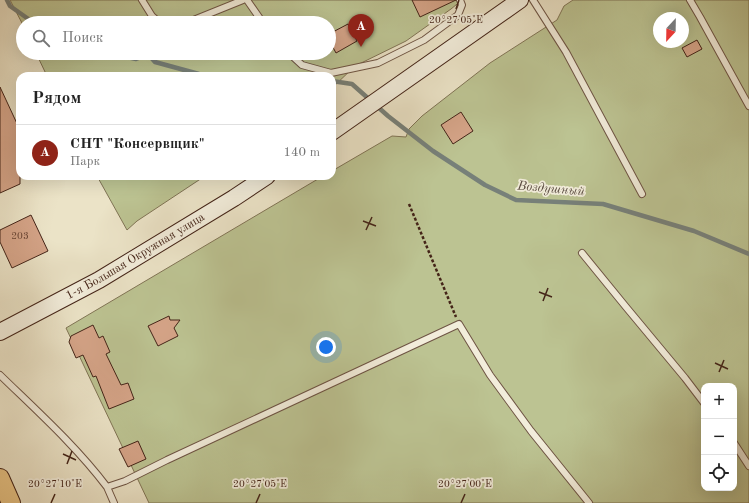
<!DOCTYPE html>
<html lang="ru">
<meta charset="utf-8">
<style>
:root{--surface:#fff;--page:#f6f6f6;--text:#222;--muted:#767676;--line:#e0e0e0;--accent:#8f2418}
body{margin:0;font-family:"Old Standard TT",serif;background:var(--page);color:var(--text)}
.controls{position:absolute;right:12px;bottom:12px;display:grid;overflow:hidden;border-radius:8px;box-shadow:0 4px 16px #0002}
.controls button{width:36px;height:36px;display:grid;place-items:center;padding:0;border:0;border-bottom:1px solid var(--line);background:var(--surface);color:var(--text);font:20px sans-serif}
.compass{position:absolute;left:653px;top:12px;width:36px;height:36px;border-radius:50%;background:var(--surface);box-shadow:0 4px 16px #0002;rotate:202deg}
.you{position:absolute;left:326px;top:347px;width:14px;height:14px;margin:-10px;border:3px solid #fff;border-radius:50%;background:#1a73e8;box-shadow:0 0 0 6px #1a73e833}
.badge{display:grid;place-items:center;width:26px;height:26px;border-radius:50%;background:var(--accent);color:#fff;font-size:13px;font-weight:700}
.pin{position:absolute;translate:-50% -33px;filter:drop-shadow(0 1px 2px #0008)}
.pin::after{content:'';position:absolute;top:21px;width:14px;height:12px;background:inherit;clip-path:polygon(0 0,100% 0,50% 100%)}
.list{margin:0;padding:0;list-style:none}
h2{display:flex;justify-content:space-between;align-items:center;height:52px;margin:0;padding:0 16px;font-size:17px}
h2 small{font-size:13px;font-weight:400;color:var(--muted)}
.list li{display:grid;grid-template-columns:26px 1fr auto;gap:12px;align-items:center;box-sizing:border-box;height:56px;padding:0 16px;border-top:1px solid var(--line)}
.list b{display:block;font-size:15px;white-space:nowrap}
.list p{margin:0;font-size:13px;white-space:nowrap;color:var(--muted)}
.list em{font-size:13px;font-style:normal;color:var(--muted)}
.icon{flex:none;width:22px;height:22px;fill:none;stroke:currentColor;stroke-width:2;stroke-linecap:round;stroke-linejoin:round}
.map{position:relative;flex:none;width:749px;height:503px;overflow:hidden}
.search{position:absolute;background:var(--surface);box-shadow:0 4px 16px #0002;left:16px;top:16px;width:320px;height:44px;display:flex;align-items:center;gap:10px;box-sizing:border-box;padding:0 14px;border-radius:22px;color:var(--muted);font-size:15px}
.panel{position:absolute;background:var(--surface);box-shadow:0 4px 16px #0002;left:16px;top:72px;width:320px;height:108px;border-radius:12px}
.map>svg:first-child{display:block}
.green{fill:#bcc392;stroke:#807455;fill-rule:evenodd}
.lines{fill:none;stroke-linecap:round;stroke-linejoin:round}
.stream{stroke:#778079;stroke-width:4.5}
.building{fill:#d5a488;stroke:#442418}
.lane-casing{stroke:#6e5444;stroke-width:8}
.secondary-casing{stroke:#442418;stroke-width:18}
.primary-casing{stroke:#442418;stroke-width:20}
.path{stroke:#442418;stroke-width:2.5;stroke-dasharray:3 2;stroke-linecap:butt}
.lane{stroke:#f2eddb;stroke-width:6}
.secondary{stroke:#f2eddb;stroke-width:16}
.primary{stroke:#e6c284;stroke-width:18}
.ticks{fill:none;stroke:#442418;stroke-width:1.5}
.labels{text-anchor:middle;dominant-baseline:central;stroke-width:3.5;stroke-linejoin:round;paint-order:stroke}
.number-label{font-size:10px;fill:#684434}
.street-label{font-size:12px;fill:#442418;stroke:#f2eddb}
.water-label{font-size:13px;font-style:italic;fill:#594a40;stroke:#f2eddb}
.ticks-label{font-size:10px;text-anchor:middle;fill:#442418;stroke:#f2eddb;stroke-width:3.5;stroke-linejoin:round;paint-order:stroke}
</style>
<div class="map">
<svg width="749" height="503" viewBox="0 0 749 503">
<rect width="100%" height="100%" fill="#ebe3c7"/>
<filter id="stains"><feTurbulence type="fractalNoise" baseFrequency=".005" numOctaves="4"/><feColorMatrix values="0 0 0 0 .2 0 0 0 0 .09 0 0 0 0 .02 0 0 0 .5 -.17"/></filter>
<radialGradient id="worn" r=".72"><stop offset=".6" stop-color="#630" stop-opacity="0"/><stop offset="1" stop-color="#630" stop-opacity=".3"/></radialGradient>
<!-- green -->
<path class="green" d="M10,0H462L451,9L406,41L355,66L332,88V76H47L36,53H329V23H23V25Z
M573,0H749V503H149L66,328L323,176H332V171L392,136L406,137L409,129L422,116L490,63L557,20L564,6ZM659,18H683V42H659ZM704,386H734V488H704Z
M97,176H205L137,221L127,230Z"/>
<g class="lines">
<!-- stream -->
<path class="stream" d="M7,0L10,6L34,23
M110,53L136,59L148,54L155,62L199,74L221,76
M332,81L352,84L388,116L433,151L485,185L516,200L603,204L694,231L749,254"/>
</g>
<!-- building -->
<path class="building" d="M412,0H456L420,17Z
M348,24L357,41L336,53L329,40V34Z
M697,40L702,49L687,57L682,48Z
M0,87L20,130V184L0,193Z
M461,112L473,131L453,144L441,125Z
M31,215L48,251L12,268L0,242V230Z
M169,316L170,320H180L174,328L178,336L158,346L148,326Z
M93,325L99,338L103,336L110,352L106,354L121,385L128,383L134,399L109,409L96,376L93,377L83,355L76,358L69,342L71,336Z
M138,441L146,459L128,467L119,449Z"/>
<g class="lines">
<!-- lane casing -->
<g class="lane-casing">
<path id="lane" d="M142,0L152,16L160,23
M247,0L263,23
M533,0L566,52L642,194
M690,0L700,17L749,106
M186,23L243,0
M289,53L302,65L331,73L378,63L424,40L458,15L462,5L460,0
M582,253L626,307L685,378L704,403
M0,375C37,411 76,446 107,487L125,481L167,460L459,324L490,375L531,431L589,503
M734,443L749,466
M107,487L114,503"/>
</g>
<!-- secondary casing -->
<g class="secondary-casing">
<g id="secondary">
<path d="M332,132L520,0"/>
<path id="s1" d="M0,332L99,280L234,198L267,176"/>
</g>
</g>
<!-- primary casing -->
<g class="primary-casing">
<path id="primary" d="M0,478L11,503"/>
</g>
<!-- path -->
<path class="path" d="M409,204L456,317"/>
<!-- lane -->
<use href="#lane" class="lane"/>
<!-- secondary -->
<use href="#secondary" class="secondary"/>
<!-- primary -->
<use href="#primary" class="primary"/>
</g>
<!-- ticks -->
<path class="ticks" d="M456,9L459,0M363,221L376,226M366,230L372,217M539,292L552,297M543,301L548,288M715,363L728,369M719,372L724,360M63,454L76,460M67,464L72,451M51,503L55,494M256,503L260,494M461,503L465,494"/>
<g class="labels">
<!-- number labels -->
<g class="number-label">
<text x="20" y="236">203</text>
</g>
<!-- street labels -->
<g class="street-label">
<text stroke="none"><textPath href="#s1" startOffset="155">1-я Большая Окружная улица</textPath></text>
</g>
<!-- water labels -->
<g class="water-label">
<text transform="translate(551 189) rotate(5)">Воздушный</text>
</g>
</g>
<g class="ticks-label">
<text x="456" y="23">20°27'05"E</text>
<text x="55" y="487">20°27'10"E</text>
<text x="260" y="487">20°27'05"E</text>
<text x="465" y="487">20°27'00"E</text>
</g>
<rect width="100%" height="100%" filter="url(#stains)"/>
<rect width="100%" height="100%" fill="url(#worn)"/>
</svg>
<div class="controls">
<button>+</button>
<button>−</button>
<button><svg class="icon" aria-label="locate" viewBox="0 0 24 24"><circle cx="12" cy="12" r="6"/><path d="M12 2v4M12 18v4M2 12h4M18 12h4"/></svg></button>
</div>
<svg class="compass" viewBox="-18 -18 36 36"><path d="M0-13l5 13h-10z" fill="#e53935"/><path d="M0 13l5-13h-10z" fill="#767676"/></svg>
<div class="you"></div>
<div class="pin badge" style="left:361px;top:47px">A</div>
<div class="search"><svg class="icon" aria-label="search" viewBox="0 0 24 24"><circle cx="10" cy="10" r="6"/><path d="M15 15l6 6"/></svg>Поиск</div>
<section class="panel">
<h2>Рядом<small></small></h2>
<ul class="list">
<li><span class="badge">A</span><div><b>СНТ &quot;Консервщик&quot;</b><p>Парк</p></div><em>140 m</em></li>
</ul>
</section>
</div>
